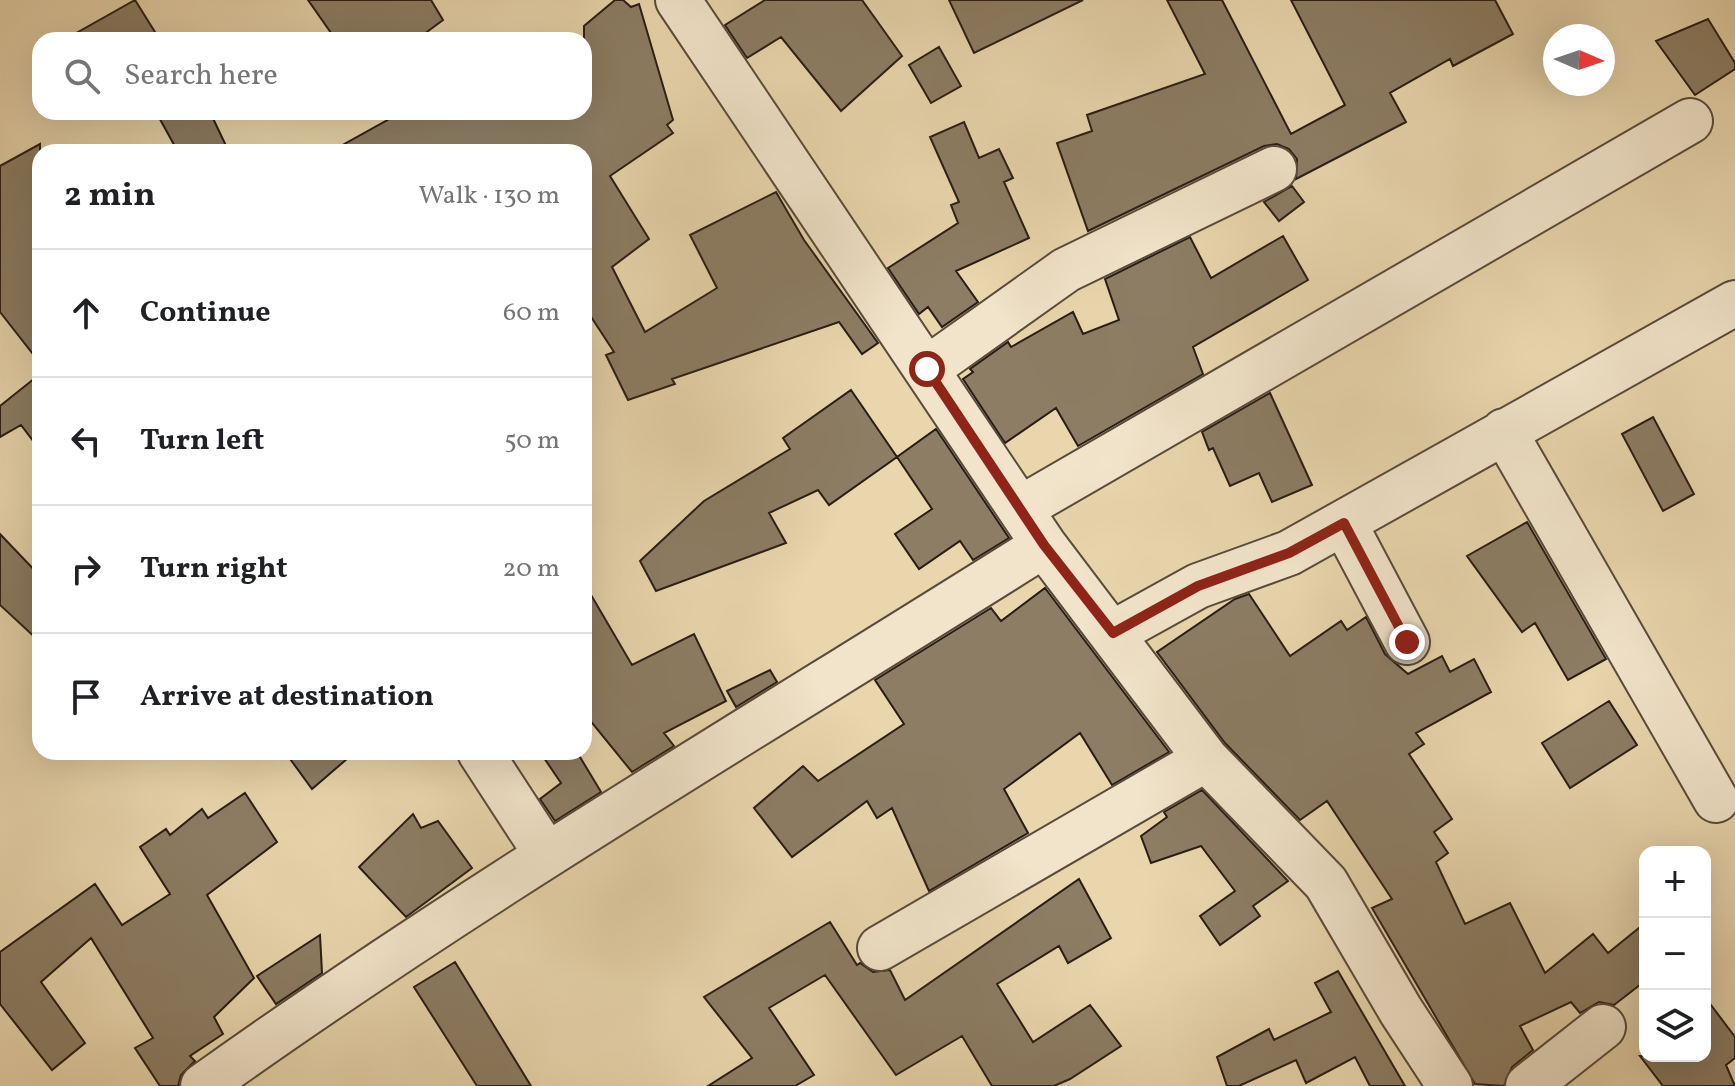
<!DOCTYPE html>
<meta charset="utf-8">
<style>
:root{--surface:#fff;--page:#f2f2f2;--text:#202124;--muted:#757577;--line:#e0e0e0}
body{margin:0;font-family:Vollkorn,serif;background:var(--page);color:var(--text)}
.controls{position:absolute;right:24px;bottom:24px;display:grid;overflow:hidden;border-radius:16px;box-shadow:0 8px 32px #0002}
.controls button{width:72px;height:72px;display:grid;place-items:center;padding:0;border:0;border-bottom:2px solid var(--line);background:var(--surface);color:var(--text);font:40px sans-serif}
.compass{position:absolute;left:1543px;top:24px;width:72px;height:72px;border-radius:50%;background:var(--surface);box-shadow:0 8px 32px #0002;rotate:92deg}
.stop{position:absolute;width:24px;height:24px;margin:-18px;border:6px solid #8f2418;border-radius:50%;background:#fff}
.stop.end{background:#8f2418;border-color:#fff;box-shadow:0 2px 8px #0008}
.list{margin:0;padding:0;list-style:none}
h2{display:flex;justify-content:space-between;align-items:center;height:104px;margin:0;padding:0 32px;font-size:34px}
h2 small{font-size:26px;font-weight:400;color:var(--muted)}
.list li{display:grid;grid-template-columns:52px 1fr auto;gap:24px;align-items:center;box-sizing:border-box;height:128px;padding:0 32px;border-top:2px solid var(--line)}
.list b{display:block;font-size:30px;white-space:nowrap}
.list em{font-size:26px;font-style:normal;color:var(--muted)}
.icon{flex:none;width:44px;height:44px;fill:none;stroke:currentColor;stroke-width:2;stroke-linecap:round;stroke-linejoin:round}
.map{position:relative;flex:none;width:1735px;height:1086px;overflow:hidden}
.search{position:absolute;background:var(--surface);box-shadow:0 8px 32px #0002;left:32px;top:32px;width:560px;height:88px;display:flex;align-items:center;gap:20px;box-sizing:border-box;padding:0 28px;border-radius:24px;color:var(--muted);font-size:30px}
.panel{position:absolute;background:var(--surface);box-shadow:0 8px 32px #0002;left:32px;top:144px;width:560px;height:616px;border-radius:24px}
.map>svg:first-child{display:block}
.building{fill:#8c7d64;stroke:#281d14;stroke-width:2}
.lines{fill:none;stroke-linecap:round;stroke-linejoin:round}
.minor-casing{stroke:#584b3a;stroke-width:48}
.minor{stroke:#f1e4ca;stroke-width:44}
.route{stroke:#8f2418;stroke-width:10}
</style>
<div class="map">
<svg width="1735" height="1086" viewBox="0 0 1735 1086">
<rect width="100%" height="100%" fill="#e9d6ad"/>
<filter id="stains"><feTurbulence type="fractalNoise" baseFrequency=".0025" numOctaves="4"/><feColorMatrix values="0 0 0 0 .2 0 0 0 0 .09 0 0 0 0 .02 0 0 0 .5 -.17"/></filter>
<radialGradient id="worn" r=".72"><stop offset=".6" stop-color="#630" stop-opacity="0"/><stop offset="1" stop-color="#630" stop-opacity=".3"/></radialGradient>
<!-- building -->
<path class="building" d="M135,0L160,40H64Z
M308,0H431L443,20L416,40H336Z
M615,0H623L631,7L639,4L673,120L667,125L673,133L610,176L649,239L612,267L645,332L717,288L690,235L776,192L804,240L878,343L862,354L839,322L672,379L675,384L628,400L606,355L614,352L584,306V152H330L402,112H584V26Z
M765,0H862L902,56L841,111L781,37L747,58L725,25Z
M949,0H1083L974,53Z
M1167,0H1222L1291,134L1345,105L1291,0H1495L1513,34L1453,66L1450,59L1390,93L1406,122L1296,179L1297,159L1289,149L1277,144L1264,146L1088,231L1057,143L1092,131L1087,115L1205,74Z
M1708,19L1735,63V69L1695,95L1656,41Z
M939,47L961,86L931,103L909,65Z
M156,112H210L229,152H178Z
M964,122L979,158L999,149L1013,178L1004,182L1029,238L956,271L978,302L942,327L928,307L919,314L888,268L958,223L951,205L959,202L930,137Z
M40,144V363L0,312V166Z
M1292,186L1304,202L1279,221L1264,202Z
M1283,236L1308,280L1193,347L1203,374L1078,446L1056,408L1005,443L963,379L973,372L970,369L1008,342L1011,347L1073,312L1083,334L1119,320L1105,279L1190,237L1211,278Z
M40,374V450L21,425L0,437V406Z
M851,390L897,457L829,505L818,490L769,513L786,543L656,591L640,561L704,501L790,449L783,438Z
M1270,393L1312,485L1272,502L1259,473L1230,486L1213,448L1209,450L1202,432Z
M1653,417L1694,494L1663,511L1622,434Z
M936,429L1009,538L973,560L960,541L919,569L895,534L932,509L897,457Z
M1527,522L1606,659L1568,680L1535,623L1522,632L1467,556Z
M0,534L40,576V642L0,605Z
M584,583L632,665L694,634L726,701L664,733L674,746L632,772L584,713Z
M1045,588L1169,752L1112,785L1080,733L1004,789L1028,833L929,891L892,808L877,818L867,801L792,857L754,808L803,766L818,781L904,724L875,680L991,608L1001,621Z
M1249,594L1290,656L1341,621L1347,630L1366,617L1385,654L1408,674L1442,656L1450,672L1474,659L1491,692L1416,733L1424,744L1409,754L1452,819L1434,832L1448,853L1436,862L1465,924L1510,903L1545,973L1593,934L1608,953L1645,923V981L1614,1005L1599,1002L1580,1013L1571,1002L1520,1026L1533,1050L1512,1067L1504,1086L1475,1084L1372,908L1392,899L1327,801L1300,820L1225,743L1157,652L1235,599Z
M770,670L777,682L736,707L727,691Z
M1609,701L1637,745L1570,788L1542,743Z
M285,752H355L312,789Z
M540,752H577L601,792L555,821L540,799L561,783Z
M1202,790L1288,881L1253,906L1260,916L1220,945L1200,916L1235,891L1201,846L1151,863L1141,836L1167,817L1164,812Z
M245,793L277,842L207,895L254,978L214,1017L223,1034L190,1056L195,1061L181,1075L178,1086H160L135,1048L153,1038L91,938L41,982L85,1043L52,1070L0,1004V952L95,884L122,925L170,894L140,847L166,829L170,835L202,809L208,818Z
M413,814L421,828L438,821L472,868L406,917L359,867Z
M1079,879L1111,938L1068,963L1059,946L997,984L1033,1042L1090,1005L1121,1046L1070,1079L1054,1086H992L962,1036L896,1075L825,975L769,1008L814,1075L795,1086H708L752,1058L704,997L830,922L857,965L860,963L873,972L890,970L905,1000Z
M320,935L322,973L276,1004L257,976Z
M455,962L531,1086H477L414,987Z
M1338,971L1405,1086H1370L1355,1057L1306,1083L1296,1060L1239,1086H1227L1217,1057L1269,1029L1274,1040L1331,1012L1315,983Z
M1705,997L1735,1037V1058L1726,1065L1735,1086H1663L1640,1056H1705Z"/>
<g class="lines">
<!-- minor casing -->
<g class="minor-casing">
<path id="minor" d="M678,0L1044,545L1206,759L1326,883L1401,1011L1450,1086
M927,369L1066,270L1274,169
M1504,431L1716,800
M1021,508L1690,121
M1344,523L1407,642
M1113,633L1198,586L1289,553L1735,303
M480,752L547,855
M880,948L1206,759
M203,1086C474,892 762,723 1044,545
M1528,1086L1603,1027"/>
</g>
<!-- minor -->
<use href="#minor" class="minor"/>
</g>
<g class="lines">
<!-- route -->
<path class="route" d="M927,369L1044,545L1113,633L1198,586L1289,553L1344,523L1407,642"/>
</g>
<rect width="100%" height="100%" filter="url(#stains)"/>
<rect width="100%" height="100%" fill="url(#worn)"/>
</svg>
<div class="controls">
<button>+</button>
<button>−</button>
<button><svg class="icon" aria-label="layers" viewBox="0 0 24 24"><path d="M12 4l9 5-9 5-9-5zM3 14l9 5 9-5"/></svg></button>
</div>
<svg class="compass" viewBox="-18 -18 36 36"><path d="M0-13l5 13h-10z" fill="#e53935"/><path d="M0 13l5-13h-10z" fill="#757577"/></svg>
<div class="stop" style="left:927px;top:369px"></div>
<div class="stop end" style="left:1407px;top:642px"></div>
<div class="search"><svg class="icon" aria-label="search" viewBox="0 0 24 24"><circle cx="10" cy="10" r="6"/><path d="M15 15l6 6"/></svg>Search here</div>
<section class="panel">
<h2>2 min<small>Walk · 130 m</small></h2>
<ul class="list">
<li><svg class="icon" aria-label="ahead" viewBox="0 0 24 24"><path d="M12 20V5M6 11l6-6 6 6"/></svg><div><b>Continue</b></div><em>60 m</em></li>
<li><svg class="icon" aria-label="left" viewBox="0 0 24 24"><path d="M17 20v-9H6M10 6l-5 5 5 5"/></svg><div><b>Turn left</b></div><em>50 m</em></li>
<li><svg class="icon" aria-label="right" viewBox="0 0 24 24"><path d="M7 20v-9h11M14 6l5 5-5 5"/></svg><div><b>Turn right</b></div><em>20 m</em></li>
<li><svg class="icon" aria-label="arrive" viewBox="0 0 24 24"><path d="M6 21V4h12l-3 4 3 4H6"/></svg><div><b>Arrive at destination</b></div></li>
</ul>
</section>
</div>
